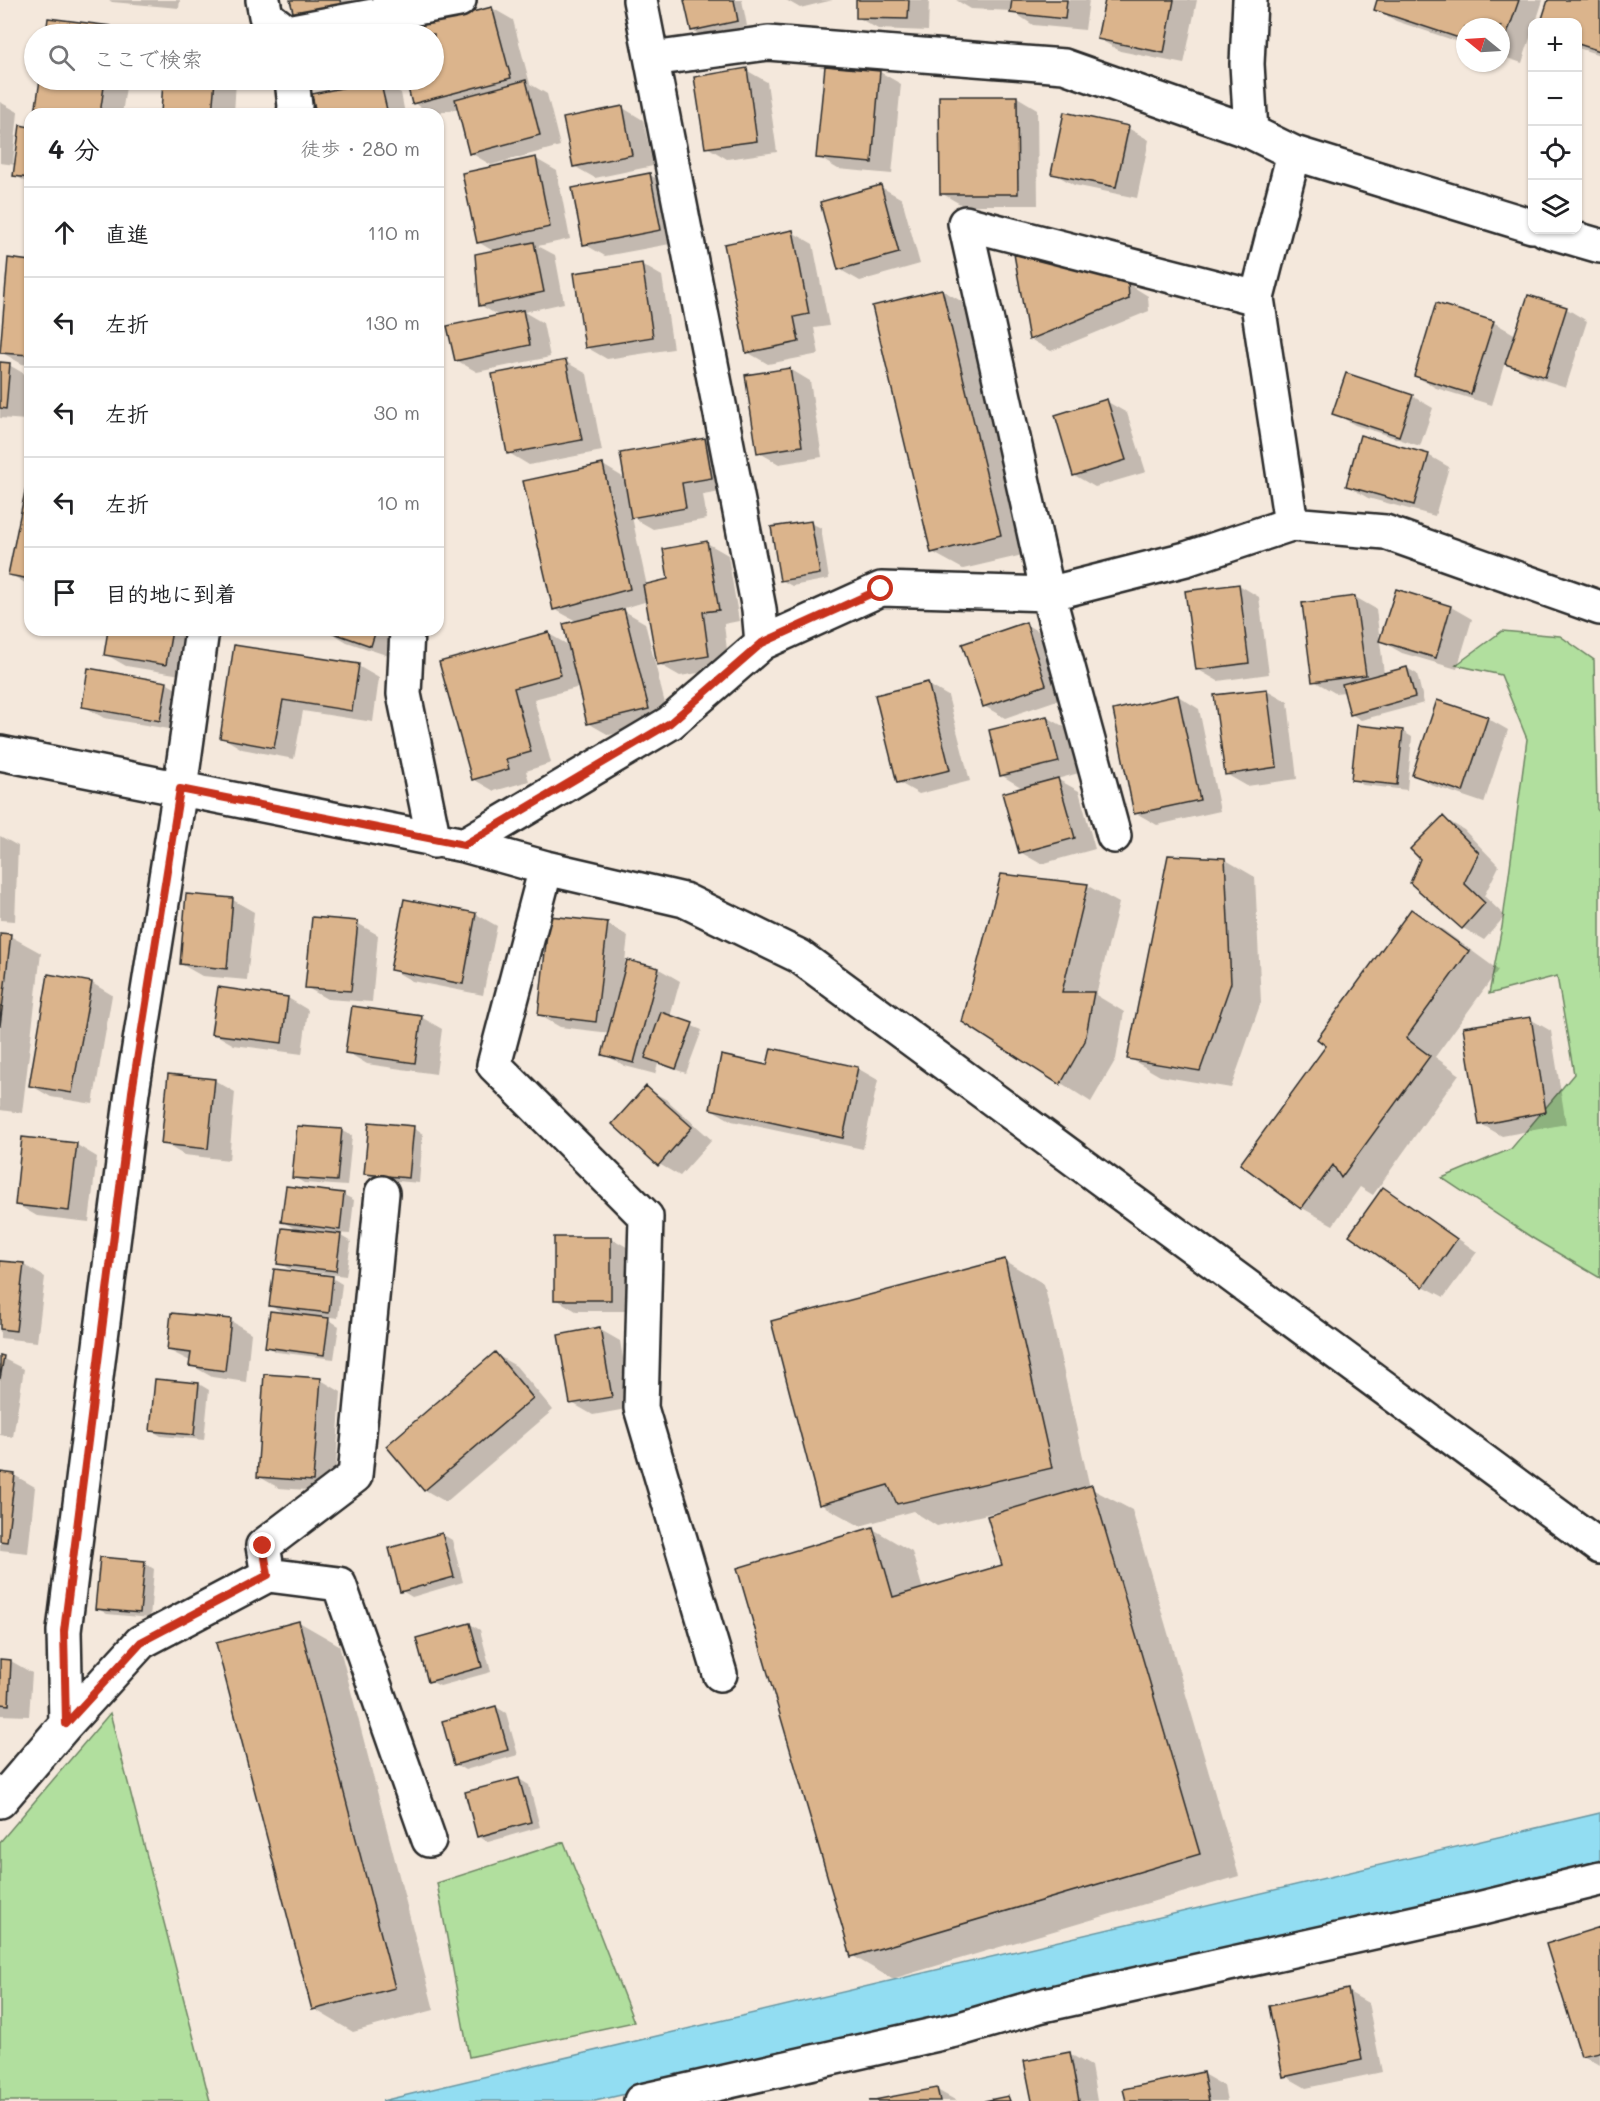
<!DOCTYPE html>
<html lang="ja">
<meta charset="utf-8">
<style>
:root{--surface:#fff;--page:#f2f2f2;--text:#202124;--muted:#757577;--line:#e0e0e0}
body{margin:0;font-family:Mali,"Klee One",sans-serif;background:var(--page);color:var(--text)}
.controls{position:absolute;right:18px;top:18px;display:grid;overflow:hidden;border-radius:12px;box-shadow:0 2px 4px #0004}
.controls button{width:54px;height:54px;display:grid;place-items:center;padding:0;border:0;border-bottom:2px solid var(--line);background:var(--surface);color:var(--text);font:30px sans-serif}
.compass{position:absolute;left:1456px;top:18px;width:54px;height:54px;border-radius:50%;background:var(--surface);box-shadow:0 2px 4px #0004;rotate:288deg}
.stop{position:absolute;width:18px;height:18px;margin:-14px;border:4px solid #c8321e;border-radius:50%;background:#fff}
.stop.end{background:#c8321e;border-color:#fff;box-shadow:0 2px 6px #0008}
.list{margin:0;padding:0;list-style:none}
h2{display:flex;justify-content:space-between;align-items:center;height:78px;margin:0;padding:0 24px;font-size:26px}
h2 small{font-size:20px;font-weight:400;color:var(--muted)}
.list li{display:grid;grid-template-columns:39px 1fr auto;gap:18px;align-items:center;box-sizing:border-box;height:90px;padding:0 24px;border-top:2px solid var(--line)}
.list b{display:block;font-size:22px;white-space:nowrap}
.list em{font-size:20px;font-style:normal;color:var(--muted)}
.icon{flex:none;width:33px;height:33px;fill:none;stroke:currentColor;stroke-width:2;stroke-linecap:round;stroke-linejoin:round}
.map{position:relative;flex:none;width:1600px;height:2101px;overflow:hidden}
.search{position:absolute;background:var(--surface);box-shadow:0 2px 4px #0004;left:24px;top:24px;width:420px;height:66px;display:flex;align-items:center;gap:15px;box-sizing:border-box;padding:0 21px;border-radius:33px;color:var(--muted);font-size:22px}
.panel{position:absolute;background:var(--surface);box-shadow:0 2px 4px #0004;left:24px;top:108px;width:420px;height:528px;border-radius:18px}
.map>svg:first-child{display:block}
.green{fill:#b1df9e;stroke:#6e8564;stroke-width:1.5}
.water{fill:#92ddf2;stroke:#6996a2;stroke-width:1.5}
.shadow{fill:#0003}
.building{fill:#dbb48c;stroke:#2b2b2b;stroke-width:1.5}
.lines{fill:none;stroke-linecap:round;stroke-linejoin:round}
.minor-casing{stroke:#2b2b2b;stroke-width:38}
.minor{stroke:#fff;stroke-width:33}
.route{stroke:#c8321e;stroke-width:8}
</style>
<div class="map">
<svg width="1600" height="2101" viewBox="0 0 1600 2101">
<rect width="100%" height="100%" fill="#f4e8dc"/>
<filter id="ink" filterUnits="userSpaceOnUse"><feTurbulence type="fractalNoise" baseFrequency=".0167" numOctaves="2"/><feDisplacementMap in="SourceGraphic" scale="12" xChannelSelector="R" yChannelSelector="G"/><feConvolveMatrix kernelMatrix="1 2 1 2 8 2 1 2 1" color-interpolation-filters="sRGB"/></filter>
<g filter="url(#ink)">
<!-- green -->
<path class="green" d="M1502,631L1560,636L1594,660L1597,809L1600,813V1278L1534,1239L1442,1178L1511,1149L1574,1074L1557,976L1489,994L1502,927L1527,739L1501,675L1456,665Z
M110,1713L210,2101H0V1842Z
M564,1842L634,2022L469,2057L437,1883Z"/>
<!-- water -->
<path class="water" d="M1600,1813V1872L595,2101H382Z"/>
<!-- shadow -->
<path class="shadow" d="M109,0H180L179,8L112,2Z
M292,0H357L361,16Z
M686,0H742L747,26L702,36L692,30Z
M786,0H833L800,8Z
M858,0H929L928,31L878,29L857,17Z
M956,0H1089L1085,30L1033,25L1012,11L971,9Z
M1107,0H1197L1184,64L1120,51L1099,39Z
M1378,0H1543L1536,22H1532V32L1522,63L1501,56V27H1465V44L1396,21L1375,9Z
M1550,0H1600V55L1578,48V22H1543Z
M492,8L513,20L530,84L547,94L560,146L491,165L471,153L459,108L433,114L414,103L408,80H434V34L396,33Z
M49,20L111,28L123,34H47Z
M746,70L767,82L777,152L727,159L707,147Z
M880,72L901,84L892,174L838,169L818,157Z
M41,80H127L122,114H39L37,113Z
M164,80H236L234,114H162Z
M380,81L401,93L405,114H318Z
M1017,97L1037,109L1038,205H962L941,193Z
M0,102L18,112L13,163H16L30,128V184L14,175L16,165L0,163Z
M623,108L643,120L653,166L595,178L574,166Z
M1128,128L1149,140L1137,198L1074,185L1053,173Z
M536,159L557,171L570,239L538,246L555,255L564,303L524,312L543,323L550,357L477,372L456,360L499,316L480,305L495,252L478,242Z
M650,175L671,187L681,242L605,256L584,244Z
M881,187L902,199L920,264L860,281L839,269Z
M792,232L813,244L829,326L814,328L819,354L768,364L747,352Z
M30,262V365L22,364L1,352Z
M641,264L662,276L673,349L607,359L586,347Z
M1127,283L1148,296L1149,311L1051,351L1030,339Z
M942,290L973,308L1031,553L963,569L932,552Z
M1529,297L1567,309L1587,321L1566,387L1528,375L1505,362L1492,405L1436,388L1415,376L1493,322L1516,335Z
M566,362L587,374L602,451L529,465L509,453Z
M0,364L9,365L30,377L26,420L0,418Z
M790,369L810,381L822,457L779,464L758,452Z
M1412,396L1433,408L1420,446L1355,425L1334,413Z
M1106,401L1127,413L1146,472L1095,487L1074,475Z
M705,439L725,451L732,490L703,495L707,519L653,529L632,517L647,586L669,580L707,543L728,555L739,621L724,624L729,668L680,676L659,664L648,601L621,609L645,623L669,720L609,735L588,723L580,687L534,699L551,763L526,771L529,781L494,791L473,779L441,663L549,634L570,646L578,622L554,609L603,465L626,479Z
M1428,455L1449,467L1435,516L1368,498L1347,486Z
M30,474V586L10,574Z
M811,523L821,528L829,579L792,586L781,580Z
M1239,585L1259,597L1269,674L1218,681L1197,669Z
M1397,591L1451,607L1472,619L1457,669L1402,653L1381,641Z
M1355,597L1376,609L1384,674L1407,668L1417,674L1424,703L1361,720L1351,714L1345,692L1335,693L1314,681Z
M1025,624L1046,636L1066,697L1005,718L984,706Z
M109,630H194L187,676L126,666L105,654Z
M327,630H401L392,657L347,642Z
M235,646L358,666L379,678L373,722L303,711L294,759L242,749L222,737Z
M166,683L187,695L181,731L104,718L83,706Z
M927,684L948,696L970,781L919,794L898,782Z
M1267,690L1288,702L1297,779L1247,786L1226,774Z
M1178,696L1199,709L1220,811L1157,825L1136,813Z
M1047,717L1068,729L1079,773L1057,779L1079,791L1095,849L1041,864L1020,852L1024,789L1001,775Z
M1487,718L1508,730L1484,803L1434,786L1414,774Z
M1402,731L1412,737L1407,790L1363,785L1353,779Z
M1443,818L1464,830L1499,866L1484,896L1505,916L1484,940L1463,928L1412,883Z
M0,836L18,846L15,921L0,920Z
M1224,859L1255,877L1261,1002L1231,1088L1160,1076L1129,1058Z
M1002,875L1088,886L1119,903L1096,995L1124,1012L1116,1059L1091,1102L964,1021Z
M188,896L233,900L254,912L247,980L202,976L181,964Z
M405,901L476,914L497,926L483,995L412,981L391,969Z
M1411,911L1442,929L1498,970L1435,1057L1459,1074L1373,1195L1360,1187L1333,1225L1302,1208L1242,1163L1328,1046Z
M357,923L378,935L372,1002L327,999L306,987Z
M607,924L628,936L624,970H626L628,961L659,969L680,981L670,1017L702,1030L686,1073L658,1064L655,1074L625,1066L604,1054L610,1033L560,1027L539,1015Z
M0,935L10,936L41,953L22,1113L0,1110Z
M92,983L112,995L93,1104L51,1097L30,1085Z
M288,998L308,1010L302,1054L234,1045L213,1033Z
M421,1017L442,1029L436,1074L367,1064L347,1052Z
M1530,1019L1551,1031L1566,1124L1502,1136L1481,1124Z
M769,1067L857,1068L878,1080L863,1149L732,1121L711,1109Z
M214,1080L235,1092L229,1160L184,1155L163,1143Z
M646,1088L667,1100L712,1140L680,1176L659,1164Z
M413,1128L423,1134L419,1183L376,1179L366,1173Z
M342,1131L352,1136L347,1186L304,1183L294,1177Z
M77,1145L97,1157L89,1222L37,1216L16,1204Z
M287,1188L344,1195L354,1200L350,1234L336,1233L351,1242L346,1276L289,1269L279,1263L299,1231L283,1222Z
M1383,1189L1404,1201L1477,1252L1444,1297L1423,1286Z
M611,1238L632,1250V1311H576L556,1299Z
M1005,1261L1044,1284L1090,1488L1132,1510L1239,1876L892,1979L853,1956L873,1529L912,1552L923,1590L1004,1566V1510L937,1526L913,1511L860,1526L820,1504Z
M0,1262L24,1265L45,1277L37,1342L0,1338Z
M332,1278L342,1284L338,1318L323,1316L339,1326L334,1359L277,1352L267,1347L286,1314L271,1306Z
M231,1321L251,1333L246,1382L212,1377L191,1365L192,1362L168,1350Z
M599,1329L620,1341L632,1408L593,1415L572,1403Z
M495,1354L516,1366L553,1410L446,1502L425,1490Z
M0,1357L24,1369L13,1437L0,1435Z
M156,1380L199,1384L209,1390L204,1440L161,1436L151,1430Z
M321,1380L341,1392L334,1492L279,1488L258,1476Z
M0,1474L14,1475L35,1487L28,1553L0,1550Z
M442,1534L452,1540L463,1582L412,1597L402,1591Z
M144,1563L154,1569L150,1618L107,1614L97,1608Z
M299,1622L339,1645L434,2010L353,2032L314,2009Z
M470,1624L480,1630L491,1672L440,1686L430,1681Z
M0,1661H11L32,1673L29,1716L0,1715Z
M496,1707L506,1713L518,1755L465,1770L455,1764Z
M519,1779L529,1785L540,1827L488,1842L478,1836Z
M1600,1929V2065L1583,2055Z
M1347,1991L1368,2003L1382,2072L1306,2088L1285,2076Z
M1070,2054L1091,2066L1097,2101H1034Z
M1203,2074L1224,2086L1227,2101H1127Z
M937,2090L957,2101H877Z"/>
<!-- building -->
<path class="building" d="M290,0H340L341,5L294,16Z
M684,0H734L738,21L691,31Z
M856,0H909L908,19L856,18Z
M1012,0H1067L1065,19L1010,13Z
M1105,0H1174L1164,53L1097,39Z
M1377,0H1519L1501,52V27H1465V40L1374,10Z
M1548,0H1600V51L1578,44V22H1541Z
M492,7L511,78L412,104L406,80H434V34H394V32Z
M48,18L111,26L110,34H46Z
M825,66L880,71L872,163L816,158Z
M747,68L757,141L705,148L694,77Z
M40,80H105L100,114L35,113Z
M163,80H215L212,114H161Z
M380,80L388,114H316L312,94Z
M526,80L540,135L469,154L455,99Z
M939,96H1017L1018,194H940Z
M623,106L632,155L573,167L563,118Z
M1064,112L1129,126L1116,187L1051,174Z
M20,125L30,127V178L13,176Z
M536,157L550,227L477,243L462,173Z
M650,173L661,230L583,245L572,188Z
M881,185L899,253L838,270L820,202Z
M793,230L809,314L794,317L799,342L746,353L724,244Z
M534,242L544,292L479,306L475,254Z
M1014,254L1128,282L1129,299L1029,340Z
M8,258L30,261V355L0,353Z
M642,263L653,337L585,348L574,273Z
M942,289L1001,535L931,553L872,306Z
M1528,295L1567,307L1545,377L1505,364Z
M1436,303L1494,321L1471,394L1414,376Z
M523,310L530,345L455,361L447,326Z
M566,360L582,440L507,454L492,374Z
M0,362L10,363L6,409L0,408Z
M790,368L802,446L757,453L745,375Z
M1346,373L1413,395L1399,436L1332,414Z
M1107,399L1126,460L1073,476L1055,415Z
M1360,435L1429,454L1414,505L1346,486Z
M705,438L712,478L682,483L686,508L631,518L620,453Z
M603,464L630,589L553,610L523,481Z
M30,467V579L8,575Z
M811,521L820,574L780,581L771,527Z
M707,541L719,610L703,612L709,656L657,665L643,585L668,579L663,549Z
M1239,584L1249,663L1196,670L1185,591Z
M1396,589L1451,606L1436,658L1379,641Z
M1355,596L1366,675L1312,682L1302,603Z
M624,609L649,709L587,724L563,624Z
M1026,622L1046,685L983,707L962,644Z
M108,630H172L166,665L104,655Z
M325,630H376L371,646Z
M549,632L561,675L514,688L531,752L506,759L509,769L472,780L439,662Z
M234,645L359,664L352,711L283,700L274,748L220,738Z
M1407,667L1415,697L1350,715L1342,684Z
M88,668L167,682L160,721L82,707Z
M928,682L950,770L897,783L875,695Z
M1267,689L1277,767L1225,775L1214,695Z
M1178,695L1200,800L1134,814L1113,710Z
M1437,700L1488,717L1463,792L1412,775Z
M1047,716L1059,762L1000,776L989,730Z
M1357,725L1403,730L1397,785L1351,780Z
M1058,778L1075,838L1019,853L1002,793Z
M1443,816L1479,853L1464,883L1485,903L1462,929L1410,883L1420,859L1410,849Z
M1168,855L1225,858L1231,983L1200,1071L1127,1059Z
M1001,874L1088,884L1062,992H1094L1085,1041L1060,1085L962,1022Z
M186,894L233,898L227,969L180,964Z
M404,899L476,913L463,984L390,970Z
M1411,909L1469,951L1406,1038L1430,1056L1341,1178L1333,1165L1301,1209L1240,1164L1326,1046L1317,1039Z
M549,916L608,922L596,1022L538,1015Z
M312,917L358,921L351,991L305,988Z
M0,933L11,934L0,1026Z
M627,960L659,968L634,1063L602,1055Z
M48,974L92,982L72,1093L29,1086Z
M218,987L288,997L282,1043L211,1034Z
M352,1006L422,1016L415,1063L345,1053Z
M661,1012L693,1023L676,1069L645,1058Z
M1531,1017L1546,1112L1479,1125L1463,1027Z
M771,1048L858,1067L843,1138L710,1109L721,1055L767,1065Z
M168,1074L215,1079L208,1149L161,1144Z
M646,1086L692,1127L658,1166L612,1124Z
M369,1122L414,1126L409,1178L364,1174Z
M297,1126L342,1129L337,1181L292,1178Z
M22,1137L77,1143L69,1211L15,1205Z
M286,1186L344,1193L340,1230L281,1222Z
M1383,1187L1457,1239L1423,1287L1349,1235Z
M282,1228L341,1234L336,1271L277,1264Z
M554,1237H611V1300H554Z
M1005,1259L1052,1468L897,1504L888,1485L819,1505L771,1321Z
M0,1261L24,1263L16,1331L0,1329Z
M274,1269L333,1276L329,1313L269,1306Z
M270,1311L329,1318L324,1355L265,1347Z
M171,1313L231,1319L225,1371L189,1366L191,1353L167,1350Z
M600,1327L612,1397L570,1404L558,1335Z
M495,1352L533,1398L424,1491L386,1446Z
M0,1355L4,1356L0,1379Z
M264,1374L321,1378L313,1481L257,1477Z
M155,1379L199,1383L194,1435L150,1431Z
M0,1472L15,1474L7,1542L0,1541Z
M1092,1485L1200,1854L851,1957L737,1568L873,1527L893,1597L1002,1565L987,1516Z
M442,1533L454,1577L400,1592L389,1548Z
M100,1557L145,1561L140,1613L95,1609Z
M299,1621L395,1988L312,2010L216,1643Z
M470,1623L482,1667L428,1682L416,1638Z
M0,1659L11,1660L9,1705L0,1704Z
M496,1706L508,1750L454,1765L442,1721Z
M519,1778L531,1822L477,1837L465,1792Z
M1600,1927V2052L1581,2056L1546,1944Z
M1348,1989L1362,2060L1283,2077L1269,2006Z
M1070,2052L1079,2101H1032L1024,2061Z
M1203,2072L1209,2101H1126L1123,2089Z
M937,2088L940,2101H869Z
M1008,2096L1010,2101H984Z"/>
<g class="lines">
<!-- minor casing -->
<g class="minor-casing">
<path id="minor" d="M263,0L266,16L287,32
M640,0L759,609L762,643
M1250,0L1247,64L1251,132L1294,153L1532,226
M287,34V32L459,0
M652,59L768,43L1064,66L1251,132
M292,80L295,106L294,114
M1545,230L1600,246
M1291,524L1257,298L1294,153
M407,630L404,694L434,841
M0,753L464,845L546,868L684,900L799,956L1600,1547
M1114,836L1048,594L965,223L1257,298
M464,845L670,723L762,643L881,589L1048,594L1186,559L1291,524L1385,532L1600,608
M546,868L494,1065L646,1217L641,1408L720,1674
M268,1575L339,1584L429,1840
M66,1724L141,1642L268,1575L263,1546L355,1476L382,1193
M0,1801L66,1724L64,1631L132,1092L180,789L202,630
M641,2101L960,2029L1039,2006L1478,1909L1600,1879"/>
</g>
<!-- minor -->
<use href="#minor" class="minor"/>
</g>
</g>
<g class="lines" filter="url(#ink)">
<!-- route -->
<path class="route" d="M263,1546L268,1575L141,1642L66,1724L64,1631L132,1092L180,789L464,845L670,723L762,643L881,589"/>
</g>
</svg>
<div class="controls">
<button>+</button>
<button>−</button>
<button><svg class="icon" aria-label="locate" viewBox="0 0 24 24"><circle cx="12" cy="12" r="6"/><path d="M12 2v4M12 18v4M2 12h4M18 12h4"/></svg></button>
<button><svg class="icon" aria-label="layers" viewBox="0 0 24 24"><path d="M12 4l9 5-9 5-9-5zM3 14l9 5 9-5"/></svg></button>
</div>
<svg class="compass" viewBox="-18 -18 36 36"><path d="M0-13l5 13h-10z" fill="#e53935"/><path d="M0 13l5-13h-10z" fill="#757577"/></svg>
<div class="stop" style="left:881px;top:589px"></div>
<div class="stop end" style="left:263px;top:1546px"></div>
<div class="search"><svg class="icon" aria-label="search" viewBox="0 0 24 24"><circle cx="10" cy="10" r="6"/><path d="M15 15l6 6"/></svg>ここで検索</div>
<section class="panel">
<h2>4 分<small>徒歩 · 280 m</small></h2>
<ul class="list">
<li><svg class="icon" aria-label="ahead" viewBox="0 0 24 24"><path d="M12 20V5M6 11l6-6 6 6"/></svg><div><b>直進</b></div><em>110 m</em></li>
<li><svg class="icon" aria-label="left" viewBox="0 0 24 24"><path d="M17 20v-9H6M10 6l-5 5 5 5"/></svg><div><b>左折</b></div><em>130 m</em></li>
<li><svg class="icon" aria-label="left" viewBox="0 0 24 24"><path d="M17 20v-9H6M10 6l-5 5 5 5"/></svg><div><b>左折</b></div><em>30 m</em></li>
<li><svg class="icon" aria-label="left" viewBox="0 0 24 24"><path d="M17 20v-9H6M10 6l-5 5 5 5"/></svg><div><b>左折</b></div><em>10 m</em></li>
<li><svg class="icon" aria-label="arrive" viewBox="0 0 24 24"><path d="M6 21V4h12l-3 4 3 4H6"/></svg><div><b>目的地に到着</b></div></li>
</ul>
</section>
</div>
